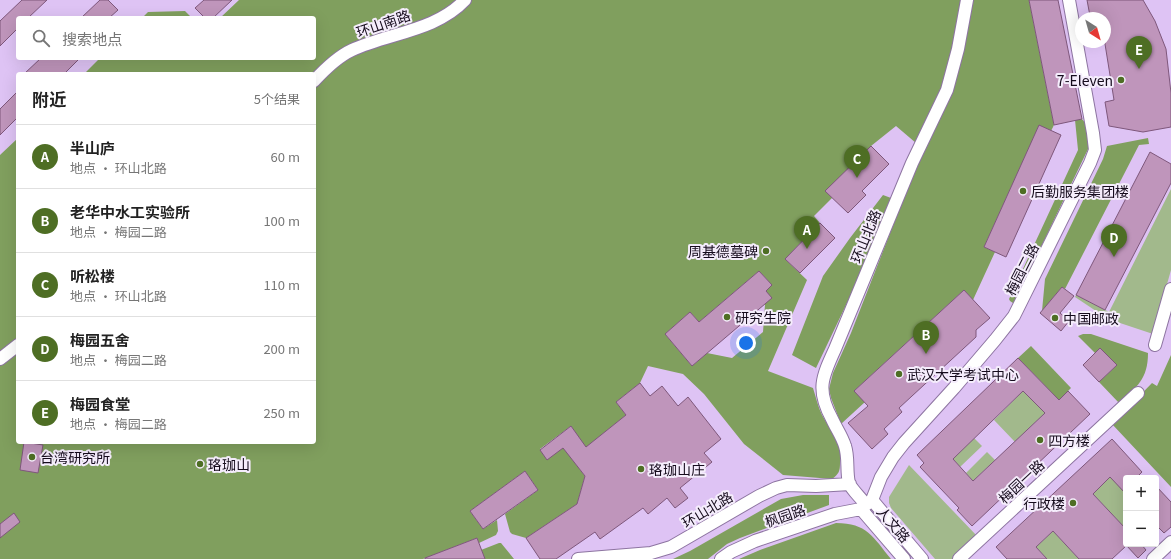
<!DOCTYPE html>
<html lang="zh">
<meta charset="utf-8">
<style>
:root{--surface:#fff;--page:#f2f2f2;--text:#222;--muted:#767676;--line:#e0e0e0;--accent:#4e6e24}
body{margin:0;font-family:Georgia,"Noto Sans SC",serif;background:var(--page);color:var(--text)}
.controls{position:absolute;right:12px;bottom:12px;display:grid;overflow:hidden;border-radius:4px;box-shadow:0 4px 16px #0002}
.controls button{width:36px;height:36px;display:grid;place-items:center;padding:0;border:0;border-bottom:1px solid var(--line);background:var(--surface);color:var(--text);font:20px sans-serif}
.compass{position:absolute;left:1075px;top:12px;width:36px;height:36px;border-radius:50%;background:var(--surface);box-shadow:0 4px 16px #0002;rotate:143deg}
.you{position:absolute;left:746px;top:343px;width:14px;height:14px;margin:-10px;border:3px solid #fff;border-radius:50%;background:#1a73e8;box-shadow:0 0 0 6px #1a73e833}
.badge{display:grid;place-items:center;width:26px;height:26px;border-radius:50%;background:var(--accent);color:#fff;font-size:13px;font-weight:700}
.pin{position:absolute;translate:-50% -33px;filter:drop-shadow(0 1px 2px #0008)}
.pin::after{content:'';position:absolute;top:21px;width:14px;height:12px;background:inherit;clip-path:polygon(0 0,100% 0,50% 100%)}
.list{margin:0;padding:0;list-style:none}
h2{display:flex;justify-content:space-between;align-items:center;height:52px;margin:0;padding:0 16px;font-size:17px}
h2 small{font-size:13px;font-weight:400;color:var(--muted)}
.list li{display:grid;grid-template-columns:26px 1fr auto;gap:12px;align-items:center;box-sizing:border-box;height:64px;padding:0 16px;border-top:1px solid var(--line)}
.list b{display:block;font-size:15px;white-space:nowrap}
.list p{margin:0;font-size:13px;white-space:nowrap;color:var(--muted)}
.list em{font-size:13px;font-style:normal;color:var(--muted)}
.icon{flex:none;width:22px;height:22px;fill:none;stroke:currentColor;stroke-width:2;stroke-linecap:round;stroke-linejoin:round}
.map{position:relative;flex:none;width:1171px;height:559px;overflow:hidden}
.search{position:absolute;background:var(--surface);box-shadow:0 4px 16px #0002;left:16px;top:16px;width:300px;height:44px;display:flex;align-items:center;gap:10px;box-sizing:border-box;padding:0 14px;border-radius:4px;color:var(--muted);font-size:15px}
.panel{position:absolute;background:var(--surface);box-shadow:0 4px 16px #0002;left:16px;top:72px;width:300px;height:372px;border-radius:4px}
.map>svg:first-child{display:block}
.green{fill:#a2b98c}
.forest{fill:#809f5e;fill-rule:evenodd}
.building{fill:#bf95bb;stroke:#7e577b;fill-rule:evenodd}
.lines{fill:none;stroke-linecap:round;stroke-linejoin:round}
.minor-casing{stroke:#8d74a1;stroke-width:14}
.minor{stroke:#fff;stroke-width:12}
.poi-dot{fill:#4e6e24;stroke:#f5edfc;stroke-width:1.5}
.labels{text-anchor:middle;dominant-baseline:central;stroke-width:4;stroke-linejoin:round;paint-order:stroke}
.street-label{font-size:14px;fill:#150b1c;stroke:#f5edfc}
.poi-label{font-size:14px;fill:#150b1c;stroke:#f5edfc;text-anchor:start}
</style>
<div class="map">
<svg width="1171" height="559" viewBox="0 0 1171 559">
<rect width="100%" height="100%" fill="#dec3f4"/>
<!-- green -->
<path class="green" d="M1171,189V270L1153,334L1108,319L1075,297L1076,295L1109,312Z
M1023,391L1045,413L1015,442L994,420Z
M974,438L982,446L960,467L953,459Z
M987,452L995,460L973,481L966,473Z
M909,465L978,537L954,559H935L891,508L889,503V497Z
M1110,477L1126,487V529L1093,494Z
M1053,531L1079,559H1047L1036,547Z"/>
<!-- forest -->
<path class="forest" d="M239,0H1029L1054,125L1051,131L1039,126L984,247L995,252L973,300L964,290L854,391L865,402L841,424L831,398L829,389L833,373L851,333L923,149L896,126L871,146L832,198L814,216L820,223L785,259L807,280L768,371L813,388C816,397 818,407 822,415C831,431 843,444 840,463C840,471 839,474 832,479L783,475L773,467L744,444L704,394L683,374L648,366L640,383L616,402L626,415L572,459L585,476L577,504L526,538L512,534L510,532L505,514L538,490L525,471L470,511L483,529L497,520L498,531L496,535L479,543L477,538L423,559H0V155L18,138V442H314V74H84L100,58H314V18H220ZM759,271L772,285L766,291L763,332L732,358L707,353L692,366L665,334L690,312L699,322ZM571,426L578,437L547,459L540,449Z
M185,11L192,18H142L148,12Z
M1082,119C1088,125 1089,139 1089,147L1015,301L1013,303L1010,301L1009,299L1078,150L1075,120Z
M1148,138L1149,144L1139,145L1065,289L1062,287L1042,311L1045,279L1103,159L1107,146Z
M883,195L891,198L856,284L816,368L792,355L823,276L850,238Z
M1083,334H1091L1148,353C1148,379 1137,387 1119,403L1099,382L1117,365L1100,348L1095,353L1078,336Z
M1031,346L1071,388L1059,400L1018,358Z
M1171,355V487L1112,424L1152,383L1157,386Z
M803,495H829V505L740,538L727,544L708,559H673L690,551L781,499Z
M836,523C867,523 873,537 891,559H739L760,550Z
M499,543H501L514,559H485L481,550Z"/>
<!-- building -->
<path class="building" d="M22,0H47L28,18H18V28L0,46V21Z
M100,0H108L118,10L109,18H81Z
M204,0H232L213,18H205L195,8Z
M1029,0H1058L1082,119L1054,125Z
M1087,0H1143L1155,21L1166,49L1171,93V127L1143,132L1109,126L1105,102L1114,100L1105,44V18H1101L1100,15L1090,16Z
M41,58H80L64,74H24Z
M18,91V117L0,135V109Z
M1039,125L1061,135L1006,257L984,247Z
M871,146L889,164L862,191L866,195L848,213L825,191Z
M1150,152L1171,164V183L1105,310L1076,295Z
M820,223L835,238L800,273L785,259Z
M759,271L772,285L766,291L772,298L692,366L665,334L690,312L699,322Z
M1062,287L1074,296L1060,313L1069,321L1061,331L1040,313Z
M964,290L990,318L976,330V337L899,408L902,412L884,429L888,434L872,449L848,423L868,406L854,391Z
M1100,348L1117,365L1099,382L1083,365Z
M1018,358L1059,400L1068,391L1090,414L972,526L957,510L959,508L920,467L924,463L917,455ZM1023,391L1045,413L973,481L953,459Z
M640,383L650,396L662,386L678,406L688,397L721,439L704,453L712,462L680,488L688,498L675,508L667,498L648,514L643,508L600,539L595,532L556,559H540L526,538L577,504L585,476L563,448L547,460L540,450L571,426L586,447L626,415L616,402Z
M1112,439L1142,472L1136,478H1126V494L1110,477L1093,494L1126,529V544H1141L1146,550L1138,558L1126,545V546L1112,559H1079L1053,531L1036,547L1047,559H1007L996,547Z
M24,442L43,445L38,473L20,470Z
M525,471L538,490L483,529L470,511Z
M1156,486L1171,502V527L1164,533L1156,525Z
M14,513L20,522L0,538V524Z
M477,538L485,559H425V558Z"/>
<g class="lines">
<!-- minor casing -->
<g class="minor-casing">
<path id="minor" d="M314,81C325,69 337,57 352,50C389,33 436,31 465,0
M1155,345L1171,289
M0,359L18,345
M872,500L922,559
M866,505C862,499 851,489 849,483C846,471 849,458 845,446C842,436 836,428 832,419C816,390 822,377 835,349L912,163L947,90L958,49L967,0
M861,509L904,559
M578,559L651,553L671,547L759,496L776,488L787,485L816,486L850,484
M721,559L731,552L755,541L835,514L861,509L872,500L881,477L893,457L904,443L954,388L995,340L1014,316L1090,163L1095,150L1093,133L1069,0
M959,559L1138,393
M1153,559L1171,542"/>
</g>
<!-- minor -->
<use href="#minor" class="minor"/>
</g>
<!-- markers -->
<g class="poi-dot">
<circle cx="1121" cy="80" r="4"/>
<circle cx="1023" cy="191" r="4"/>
<circle cx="766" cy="251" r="4"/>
<circle cx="727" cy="317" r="4"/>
<circle cx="1055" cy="318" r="4"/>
<circle cx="899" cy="374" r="4"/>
<circle cx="1040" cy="440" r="4"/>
<circle cx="32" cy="457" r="4"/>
<circle cx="200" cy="464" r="4"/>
<circle cx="641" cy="469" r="4"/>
<circle cx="1073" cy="503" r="4"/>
</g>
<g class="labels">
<!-- street labels -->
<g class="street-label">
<text transform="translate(383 23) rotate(-19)">环山南路</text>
<text transform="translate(865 236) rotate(-68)">环山北路</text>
<text transform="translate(1021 269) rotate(-63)">梅园二路</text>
<text transform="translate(1021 481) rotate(-43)">梅园一路</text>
<text transform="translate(707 509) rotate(-31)">环山北路</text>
<text transform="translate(785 515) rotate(-19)">枫园路</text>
<text transform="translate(894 524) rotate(49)">人文路</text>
</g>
<!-- poi labels -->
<g class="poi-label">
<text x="1113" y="80" text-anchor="end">7-Eleven</text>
<text x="1031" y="191">后勤服务集团楼</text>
<text x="758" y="251" text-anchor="end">周基德墓碑</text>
<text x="735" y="317">研究生院</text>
<text x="1063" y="318">中国邮政</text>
<text x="907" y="374">武汉大学考试中心</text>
<text x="1048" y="440">四方楼</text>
<text x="40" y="457">台湾研究所</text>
<text x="208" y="464">珞珈山</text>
<text x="649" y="469">珞珈山庄</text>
<text x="1065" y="503" text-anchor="end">行政楼</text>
</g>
</g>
</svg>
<div class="controls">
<button>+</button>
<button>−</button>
</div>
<svg class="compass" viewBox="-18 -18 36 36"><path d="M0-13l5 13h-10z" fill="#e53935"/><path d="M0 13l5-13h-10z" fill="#767676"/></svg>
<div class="you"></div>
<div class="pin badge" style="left:807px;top:249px">A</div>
<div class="pin badge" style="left:926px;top:354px">B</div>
<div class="pin badge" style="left:857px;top:178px">C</div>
<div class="pin badge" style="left:1114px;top:257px">D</div>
<div class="pin badge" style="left:1139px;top:69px">E</div>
<div class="search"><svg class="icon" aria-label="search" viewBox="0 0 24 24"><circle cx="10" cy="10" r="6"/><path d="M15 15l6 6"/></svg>搜索地点</div>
<section class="panel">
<h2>附近<small>5个结果</small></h2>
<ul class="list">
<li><span class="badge">A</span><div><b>半山庐</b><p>地点 · 环山北路</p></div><em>60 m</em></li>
<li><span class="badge">B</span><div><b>老华中水工实验所</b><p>地点 · 梅园二路</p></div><em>100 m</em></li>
<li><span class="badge">C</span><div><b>听松楼</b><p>地点 · 环山北路</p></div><em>110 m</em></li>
<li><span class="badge">D</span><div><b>梅园五舍</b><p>地点 · 梅园二路</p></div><em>200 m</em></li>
<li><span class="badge">E</span><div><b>梅园食堂</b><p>地点 · 梅园二路</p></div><em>250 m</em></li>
</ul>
</section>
</div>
